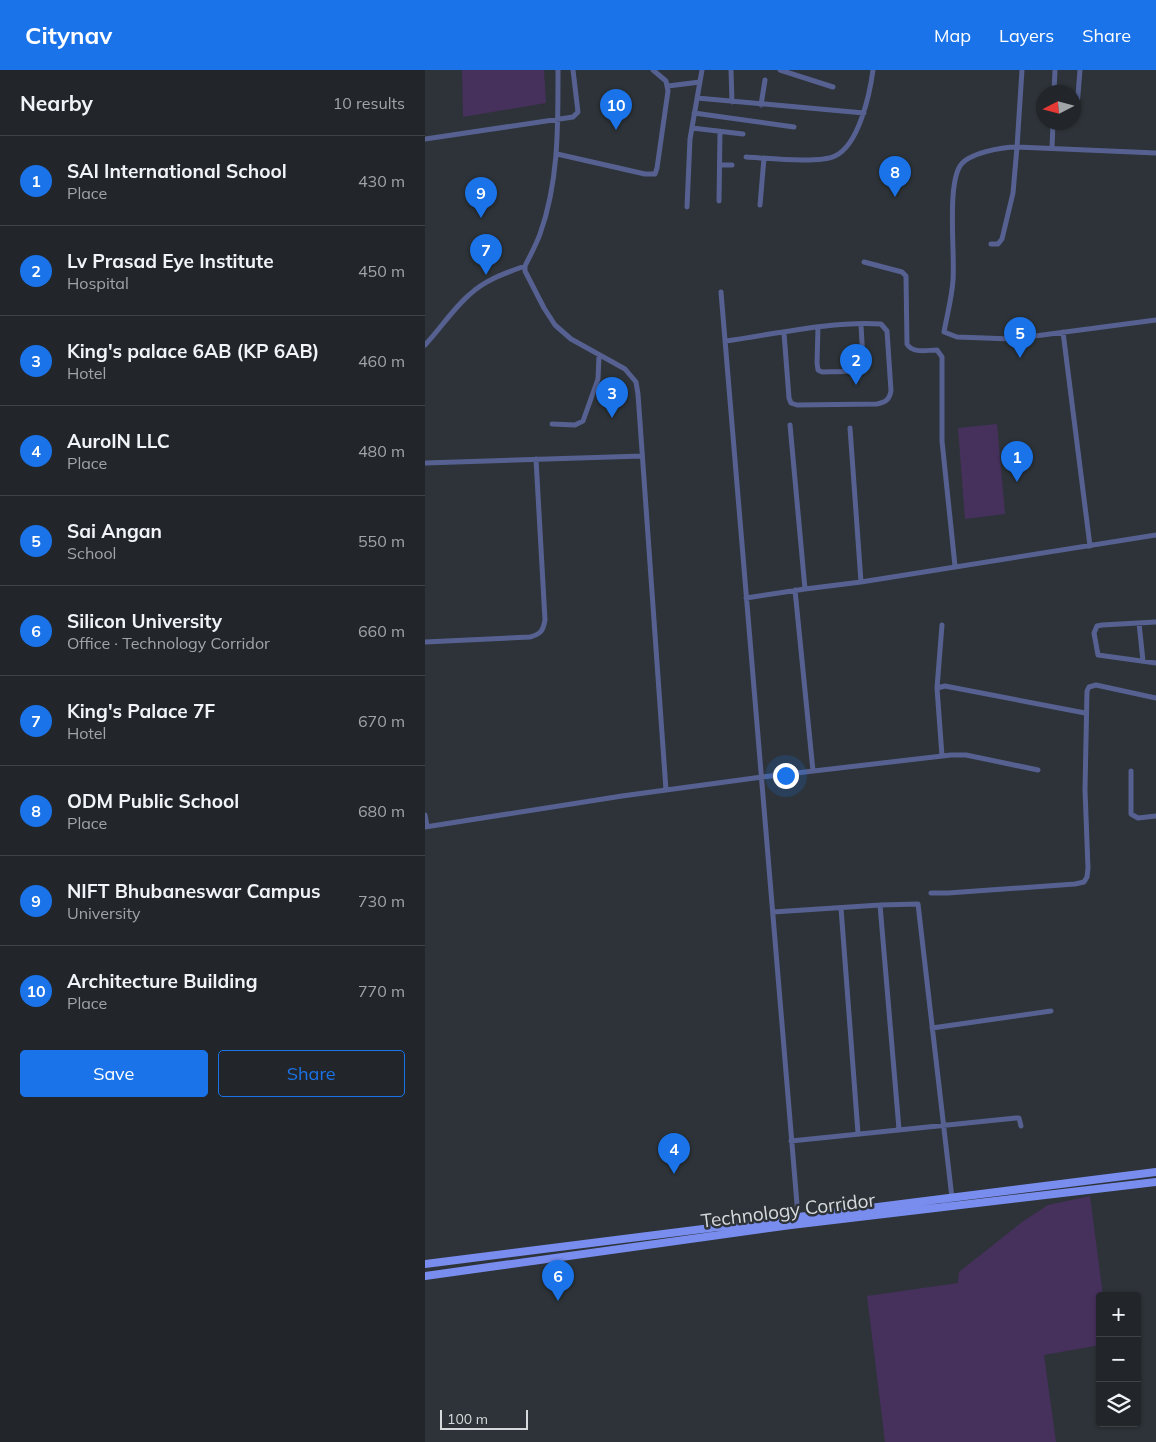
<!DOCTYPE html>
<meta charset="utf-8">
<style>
:root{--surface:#22262a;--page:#2e3236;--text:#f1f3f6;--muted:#a2a5a8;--line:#3f4347;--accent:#1a73e8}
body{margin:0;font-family:Mulish,sans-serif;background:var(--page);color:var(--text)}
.controls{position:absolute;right:15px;bottom:15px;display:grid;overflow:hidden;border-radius:5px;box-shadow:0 1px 4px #0004}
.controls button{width:45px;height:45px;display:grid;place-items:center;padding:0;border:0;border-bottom:1px solid var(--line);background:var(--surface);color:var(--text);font:25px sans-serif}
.compass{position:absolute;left:611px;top:15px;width:45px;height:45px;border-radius:50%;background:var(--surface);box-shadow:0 1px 4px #0004;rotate:264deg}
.scale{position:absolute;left:15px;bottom:12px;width:88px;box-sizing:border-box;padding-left:5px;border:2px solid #d6dadd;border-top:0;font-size:14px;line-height:18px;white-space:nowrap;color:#d6dadd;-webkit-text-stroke:4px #2d3338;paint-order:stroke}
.you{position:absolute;left:360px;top:705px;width:18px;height:18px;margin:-12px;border:4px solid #fff;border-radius:50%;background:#1a73e8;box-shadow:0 0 0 8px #1a73e833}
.badge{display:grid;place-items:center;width:32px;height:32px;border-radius:50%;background:var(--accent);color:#fff;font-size:16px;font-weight:700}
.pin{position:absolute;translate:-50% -41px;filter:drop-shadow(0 1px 2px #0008)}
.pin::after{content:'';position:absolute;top:26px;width:18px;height:15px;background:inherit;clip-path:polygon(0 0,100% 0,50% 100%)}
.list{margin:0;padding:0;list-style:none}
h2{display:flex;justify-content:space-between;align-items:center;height:65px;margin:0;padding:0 20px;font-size:21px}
h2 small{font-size:16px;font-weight:400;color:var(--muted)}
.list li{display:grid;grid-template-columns:32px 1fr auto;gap:15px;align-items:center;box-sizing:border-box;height:90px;padding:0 20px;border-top:1px solid var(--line)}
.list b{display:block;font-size:19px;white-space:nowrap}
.list p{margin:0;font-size:16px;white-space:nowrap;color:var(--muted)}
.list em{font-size:16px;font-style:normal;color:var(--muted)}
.actions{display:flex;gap:10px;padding:15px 20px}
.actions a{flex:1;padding:11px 0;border:1px solid var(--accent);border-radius:5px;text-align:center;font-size:18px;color:var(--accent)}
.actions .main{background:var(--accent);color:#fff}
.icon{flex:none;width:28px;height:28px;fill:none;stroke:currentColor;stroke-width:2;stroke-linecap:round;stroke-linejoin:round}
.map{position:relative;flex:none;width:731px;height:1372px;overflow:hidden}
header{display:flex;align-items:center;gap:30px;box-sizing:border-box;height:70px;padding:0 25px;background:var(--accent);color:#fff}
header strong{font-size:24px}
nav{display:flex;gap:28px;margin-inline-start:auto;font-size:18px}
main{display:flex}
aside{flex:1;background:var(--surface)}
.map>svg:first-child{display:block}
.green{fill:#46315c}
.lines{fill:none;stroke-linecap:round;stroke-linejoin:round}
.street{stroke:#566191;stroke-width:5}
.primary{stroke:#798def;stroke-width:8}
.labels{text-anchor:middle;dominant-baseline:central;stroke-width:5;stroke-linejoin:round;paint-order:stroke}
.street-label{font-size:19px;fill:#d6dadd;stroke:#2d3338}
</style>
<header>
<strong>Citynav</strong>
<nav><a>Map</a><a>Layers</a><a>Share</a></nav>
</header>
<main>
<aside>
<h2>Nearby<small>10 results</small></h2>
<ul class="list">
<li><span class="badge">1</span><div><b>SAI International School</b><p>Place</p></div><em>430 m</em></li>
<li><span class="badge">2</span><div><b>Lv Prasad Eye Institute</b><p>Hospital</p></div><em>450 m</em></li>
<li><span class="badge">3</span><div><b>King's palace 6AB (KP 6AB)</b><p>Hotel</p></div><em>460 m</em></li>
<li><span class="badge">4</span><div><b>AuroIN LLC</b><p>Place</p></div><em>480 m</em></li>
<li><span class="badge">5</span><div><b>Sai Angan</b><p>School</p></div><em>550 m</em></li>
<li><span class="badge">6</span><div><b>Silicon University</b><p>Office · Technology Corridor</p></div><em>660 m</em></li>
<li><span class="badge">7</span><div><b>King's Palace 7F</b><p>Hotel</p></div><em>670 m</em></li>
<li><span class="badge">8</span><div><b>ODM Public School</b><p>Place</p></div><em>680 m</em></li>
<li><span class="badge">9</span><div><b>NIFT Bhubaneswar Campus</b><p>University</p></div><em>730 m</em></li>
<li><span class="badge">10</span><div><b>Architecture Building</b><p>Place</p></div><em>770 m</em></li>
</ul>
<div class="actions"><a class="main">Save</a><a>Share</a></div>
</aside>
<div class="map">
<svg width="731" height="1372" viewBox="0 0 731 1372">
<rect width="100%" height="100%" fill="#2d3338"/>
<!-- green -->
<path class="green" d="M37,0H119L121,33L38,47Z
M572,354L580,444L540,449L533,358Z
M665,1126L678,1226H675V1275L619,1285L631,1372H460L442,1226L533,1213L534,1202L597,1152L623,1135Z"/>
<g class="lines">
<!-- street -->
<path class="street" d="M133,0C133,55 134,111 115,164C111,175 105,186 100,196V201L119,238L130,255L146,269L200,299L211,312L213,324L241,720
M306,0L307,32
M355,0L408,17
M597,0L592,77L731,83
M243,16L275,12
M629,22L630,0
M272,28L439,43
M336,35L340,10
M648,37H652L655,0
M269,43L369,57
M267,58L318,64
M0,69L148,47L153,42L148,0
M627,78L628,52
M132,84L220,104H230L232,98L243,21L241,11L228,0
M321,87C341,88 393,94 410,86C434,75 445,23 448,0
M295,95H307
M294,131L295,61
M335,135L339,88
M262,137L265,69L277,0
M566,174H573L577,169L588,123L592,77C577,77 543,83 535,96C522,117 530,183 528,210C527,227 522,245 519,262L532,267L587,269L731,250
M439,192L477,202L481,206L482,274C488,284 502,280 512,280L517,287V371L530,496
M296,222L373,1146
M393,257L392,293L393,300L397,302C411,301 431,305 438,290L436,255
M638,262L665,476
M301,271C351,264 405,251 456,254L462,261L466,321C464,330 461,332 452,334L372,335L366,333L364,328L359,263
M0,275C15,259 28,239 44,225C60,210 80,203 100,196
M127,354L150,355L158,351L173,309L174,285
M365,355L380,519
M425,358L436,512
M0,393L217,386
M370,520L388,701
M321,528L380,519L436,512L731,465
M731,552L677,555L672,556L669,563L673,585L731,593
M714,553L718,591
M0,572L105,567C116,564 118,561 120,550L111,389
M512,618L517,555
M517,686L512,618L520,616L660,643
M706,701V744L713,748L731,746
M0,745L2,756
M0,757L197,726L337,707L526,685H541L613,700
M506,823H523L650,814L659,812L662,807L663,798L660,720L662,621L664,617L671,615L731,628
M455,835L474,1059
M416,838L433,1063
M348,842L455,835L493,834L527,1128
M507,958L626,941
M366,1071L591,1048H594L596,1056"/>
<!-- primary -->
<path class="primary" d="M0,1194L731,1102
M0,1206L366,1155L731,1112"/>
</g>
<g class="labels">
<!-- street labels -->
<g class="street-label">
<text transform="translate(363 1140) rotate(-7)">Technology Corridor</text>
</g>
</g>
</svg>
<div class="controls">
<button>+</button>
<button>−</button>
<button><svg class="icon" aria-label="layers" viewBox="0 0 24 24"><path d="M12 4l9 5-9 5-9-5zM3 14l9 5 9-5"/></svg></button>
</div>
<svg class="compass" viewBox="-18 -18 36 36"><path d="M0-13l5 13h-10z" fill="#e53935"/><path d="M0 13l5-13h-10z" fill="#a2a5a8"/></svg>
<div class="scale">100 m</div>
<div class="you"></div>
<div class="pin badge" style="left:592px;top:412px">1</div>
<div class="pin badge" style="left:431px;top:315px">2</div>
<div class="pin badge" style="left:187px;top:348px">3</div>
<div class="pin badge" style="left:249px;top:1104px">4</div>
<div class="pin badge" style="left:595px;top:288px">5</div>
<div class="pin badge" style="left:133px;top:1231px">6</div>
<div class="pin badge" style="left:61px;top:205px">7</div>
<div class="pin badge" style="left:470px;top:127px">8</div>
<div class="pin badge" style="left:56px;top:148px">9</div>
<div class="pin badge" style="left:191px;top:60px">10</div>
</div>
</main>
